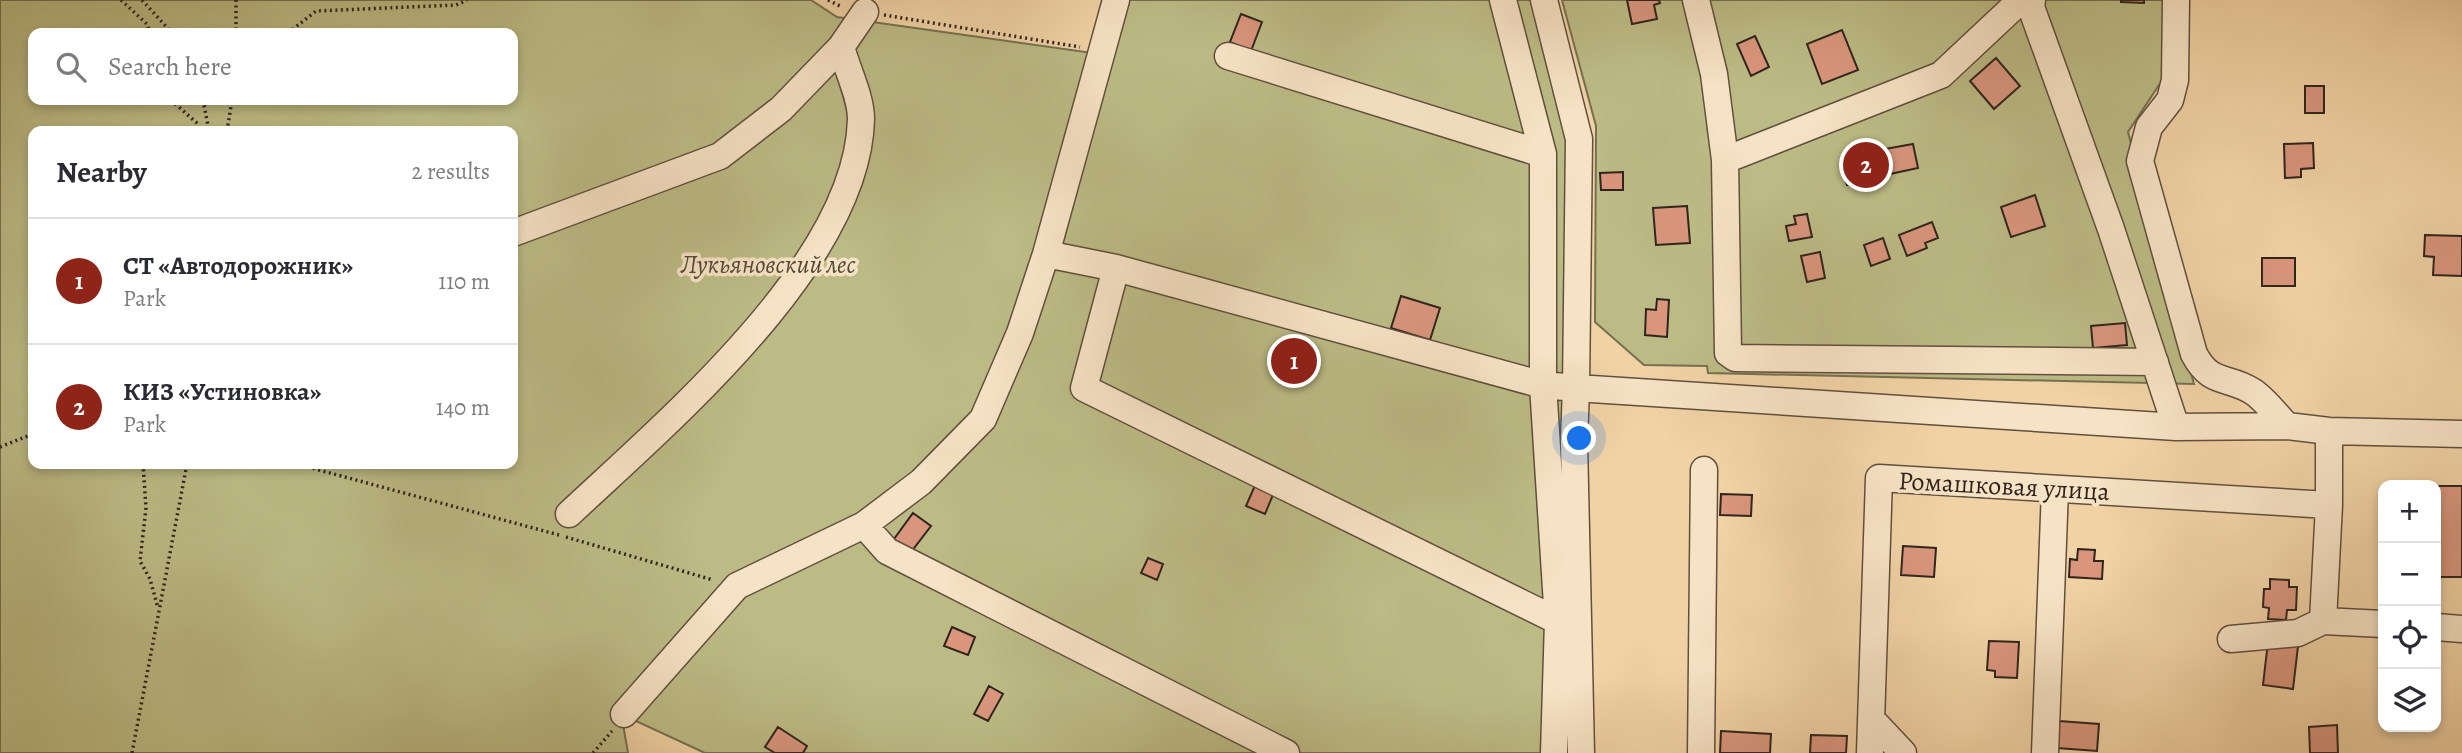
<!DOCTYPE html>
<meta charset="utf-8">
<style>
:root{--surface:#fff;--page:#f7f7f7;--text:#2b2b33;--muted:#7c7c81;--line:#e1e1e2;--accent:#8f2418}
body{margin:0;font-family:Alegreya,serif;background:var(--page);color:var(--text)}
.controls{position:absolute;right:21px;bottom:21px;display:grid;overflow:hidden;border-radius:14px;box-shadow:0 4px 10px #0003}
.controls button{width:63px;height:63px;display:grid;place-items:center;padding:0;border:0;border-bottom:2px solid var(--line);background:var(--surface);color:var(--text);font:35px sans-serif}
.you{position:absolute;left:1580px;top:439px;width:24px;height:24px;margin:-18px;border:5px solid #fff;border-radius:50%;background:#1a73e8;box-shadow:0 0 0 10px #1a73e833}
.badge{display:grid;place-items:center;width:46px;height:46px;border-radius:50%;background:var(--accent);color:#fff;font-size:23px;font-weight:700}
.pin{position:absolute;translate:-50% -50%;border:4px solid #fff;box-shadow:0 2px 7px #0006}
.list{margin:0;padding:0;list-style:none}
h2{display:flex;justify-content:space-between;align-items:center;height:91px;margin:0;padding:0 28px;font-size:30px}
h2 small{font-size:23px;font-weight:400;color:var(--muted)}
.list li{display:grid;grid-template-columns:46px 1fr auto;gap:21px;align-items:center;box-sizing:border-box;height:126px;padding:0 28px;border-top:2px solid var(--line)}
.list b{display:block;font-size:26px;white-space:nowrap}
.list p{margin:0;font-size:23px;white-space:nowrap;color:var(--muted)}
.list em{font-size:23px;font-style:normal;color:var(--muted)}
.icon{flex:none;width:38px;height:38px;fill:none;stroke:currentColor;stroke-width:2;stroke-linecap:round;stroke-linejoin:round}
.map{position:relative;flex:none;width:2462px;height:753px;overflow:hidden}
.search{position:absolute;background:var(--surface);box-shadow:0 4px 10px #0003;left:28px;top:28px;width:490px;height:77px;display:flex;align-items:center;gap:18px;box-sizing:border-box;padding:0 24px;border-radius:14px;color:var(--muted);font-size:26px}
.panel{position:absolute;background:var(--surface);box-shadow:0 4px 10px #0003;left:28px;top:126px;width:490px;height:343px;border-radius:14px}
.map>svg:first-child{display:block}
.green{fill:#bcbb85;stroke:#767051;stroke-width:2;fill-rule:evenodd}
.building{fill:#d9967d;stroke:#30251d;stroke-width:2}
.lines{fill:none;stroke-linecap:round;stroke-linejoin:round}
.minor-casing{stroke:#60503f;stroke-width:29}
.path{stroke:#30251d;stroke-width:3.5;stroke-dasharray:2 3.5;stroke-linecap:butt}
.minor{stroke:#f6e2c4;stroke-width:26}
.labels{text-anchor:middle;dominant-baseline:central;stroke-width:7;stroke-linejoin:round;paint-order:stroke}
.park-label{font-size:26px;font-style:italic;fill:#534a37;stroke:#f6e2c4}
.street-label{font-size:26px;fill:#30251d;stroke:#f6e2c4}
</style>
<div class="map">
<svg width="2462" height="753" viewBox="0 0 2462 753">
<rect width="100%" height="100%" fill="#f1d2a5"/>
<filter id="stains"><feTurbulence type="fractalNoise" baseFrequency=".00286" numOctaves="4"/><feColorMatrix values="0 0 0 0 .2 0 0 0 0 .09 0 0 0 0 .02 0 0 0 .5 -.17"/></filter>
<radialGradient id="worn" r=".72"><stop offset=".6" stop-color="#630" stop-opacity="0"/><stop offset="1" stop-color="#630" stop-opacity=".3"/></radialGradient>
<!-- green -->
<path class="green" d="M0,0H811L837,17L1100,54L980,418L920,479L733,582L621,713L628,753H0ZM33,33H513V100H33ZM33,131H513V464H33Z
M1118,0H1544L1579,139L1581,753H705L625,716L742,592L868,529L986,421Z
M1562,0H2164L2163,79L2128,132L2194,384L1708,373L1707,366L1644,365L1595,322L1596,126Z"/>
<!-- building -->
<path class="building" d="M1627,0H1659L1660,3L1654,5L1657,19L1632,24Z
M2121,0H2144V3L2121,2Z
M1241,14L1262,22L1251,51L1230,42Z
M1842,30L1858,70L1822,84L1807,44Z
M1755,36L1769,67L1751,76L1737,44Z
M1996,58L2020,86L1994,109L1970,81Z
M2305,86H2324V113H2305Z
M2313,143L2314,168L2301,169V177L2285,178L2284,144Z
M1913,144L1918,168L1890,174L1885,149Z
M1863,157L1869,179L1847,185L1841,163Z
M1623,172V190H1601L1600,173Z
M2035,195L2045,226L2011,237L2001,207Z
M1687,206L1690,243L1656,245L1653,208Z
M1807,214L1812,237L1789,241L1786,226L1796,224L1794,216Z
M1932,222L1938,238L1925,243L1927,248L1907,256L1899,235Z
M2425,235L2462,236V276L2433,275L2434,257L2424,256Z
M1883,238L1890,259L1871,266L1864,245Z
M1820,252L1825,278L1807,282L1801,256Z
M2262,258H2295V286H2262Z
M1401,296L1440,308L1430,340L1391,328Z
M1657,299L1669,300L1667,337L1645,335L1646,309L1656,310Z
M2125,323L2127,345L2093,348L2091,326Z
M1256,483L1275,490L1265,514L1246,506Z
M2436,486H2462V577H2436Z
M1721,494L1752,495L1751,516L1720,515Z
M913,513L931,526L911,552L894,539Z
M1903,546L1936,548L1934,577L1901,575Z
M2078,549L2095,550L2094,561H2103L2102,579L2069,577L2070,559L2077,560Z
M1148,558L1163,564L1157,580L1141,573Z
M2270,579L2289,580V587H2297L2296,610H2287L2286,620L2268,619L2269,608L2263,607L2264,589H2270Z
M952,627L975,637L968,655L944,646Z
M1989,641L2019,642L2017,678L1995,677V671L1987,670Z
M2268,642L2298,646L2293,689L2263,685Z
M989,686L1003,694L988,721L974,714Z
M2059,721L2099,724L2097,751L2057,748Z
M2337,725L2338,753H2310L2309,727Z
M778,727L807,746L803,753H775L765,747Z
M1721,731L1771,734L1770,753H1720Z
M1811,735L1847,736L1846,753H1810Z"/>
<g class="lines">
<!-- minor casing -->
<g class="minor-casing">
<path id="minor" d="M1503,0L1543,154V385L1558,621
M1544,0L1579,139L1576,388L2176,427L2287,426L2329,431L2462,434
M1696,0L1714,74L1725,160L1728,353L1735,358L2155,362
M2032,0L2031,7L2111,229L2176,427
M2176,0L2175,80L2170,100L2149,127L2140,161L2194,354C2211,386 2226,375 2252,391C2265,399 2276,415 2287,426
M1228,56L1543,154
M1725,160L1941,75L2021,0
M513,233L720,156L781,109L841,47
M1046,254L1116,268L1543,385L1576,388L1574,442L1581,753
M1116,268L1084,388L1558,621L1554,753
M2329,505L2323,621L2383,624
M569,514C667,422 858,262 861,119C861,97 847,69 841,47L865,12
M864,525L887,551L1286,753
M2436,627L2462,629
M2231,639L2298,633L2323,621
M624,714L737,586L864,525L921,482L983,419L1020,333L1046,254L1116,0
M1871,719L1903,753
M1701,753L1704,470
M1870,753L1879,478L2329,505V431
M2045,753L2055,489"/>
</g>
<!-- path -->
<path class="path" d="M121,0L148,25L149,33
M142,0L172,33
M236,0V33
M828,0L842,7
M884,15L1080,47
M288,33L316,11L456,5L467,0
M171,100L198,124V131
M203,100L209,131
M227,131L232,100
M0,447L33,434
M143,464L146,508L140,561L150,579L158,608
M297,464L559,535
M566,537L713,580
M132,753L187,464
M593,753L612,731"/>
<!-- minor -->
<use href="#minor" class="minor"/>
</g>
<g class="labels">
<!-- park labels -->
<g class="park-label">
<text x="768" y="264">Лукьяновский лес</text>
</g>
<!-- street labels -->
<g class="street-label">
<text transform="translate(2004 486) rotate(3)">Ромашковая улица</text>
</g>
</g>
<rect width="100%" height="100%" filter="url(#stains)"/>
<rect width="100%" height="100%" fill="url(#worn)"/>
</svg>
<div class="controls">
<button>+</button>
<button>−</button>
<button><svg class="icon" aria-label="locate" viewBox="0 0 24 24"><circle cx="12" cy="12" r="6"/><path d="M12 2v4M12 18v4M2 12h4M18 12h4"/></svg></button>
<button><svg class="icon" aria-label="layers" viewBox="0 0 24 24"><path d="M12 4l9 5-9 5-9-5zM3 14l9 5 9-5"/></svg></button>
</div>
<div class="you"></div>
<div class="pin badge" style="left:1294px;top:361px">1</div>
<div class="pin badge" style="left:1866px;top:165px">2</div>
<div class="search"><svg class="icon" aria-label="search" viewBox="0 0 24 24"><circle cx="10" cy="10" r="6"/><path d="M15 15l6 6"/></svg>Search here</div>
<section class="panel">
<h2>Nearby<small>2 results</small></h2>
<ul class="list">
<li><span class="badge">1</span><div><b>СТ «Автодорожник»</b><p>Park</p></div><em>110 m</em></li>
<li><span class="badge">2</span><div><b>КИЗ «Устиновка»</b><p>Park</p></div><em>140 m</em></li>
</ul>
</section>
</div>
